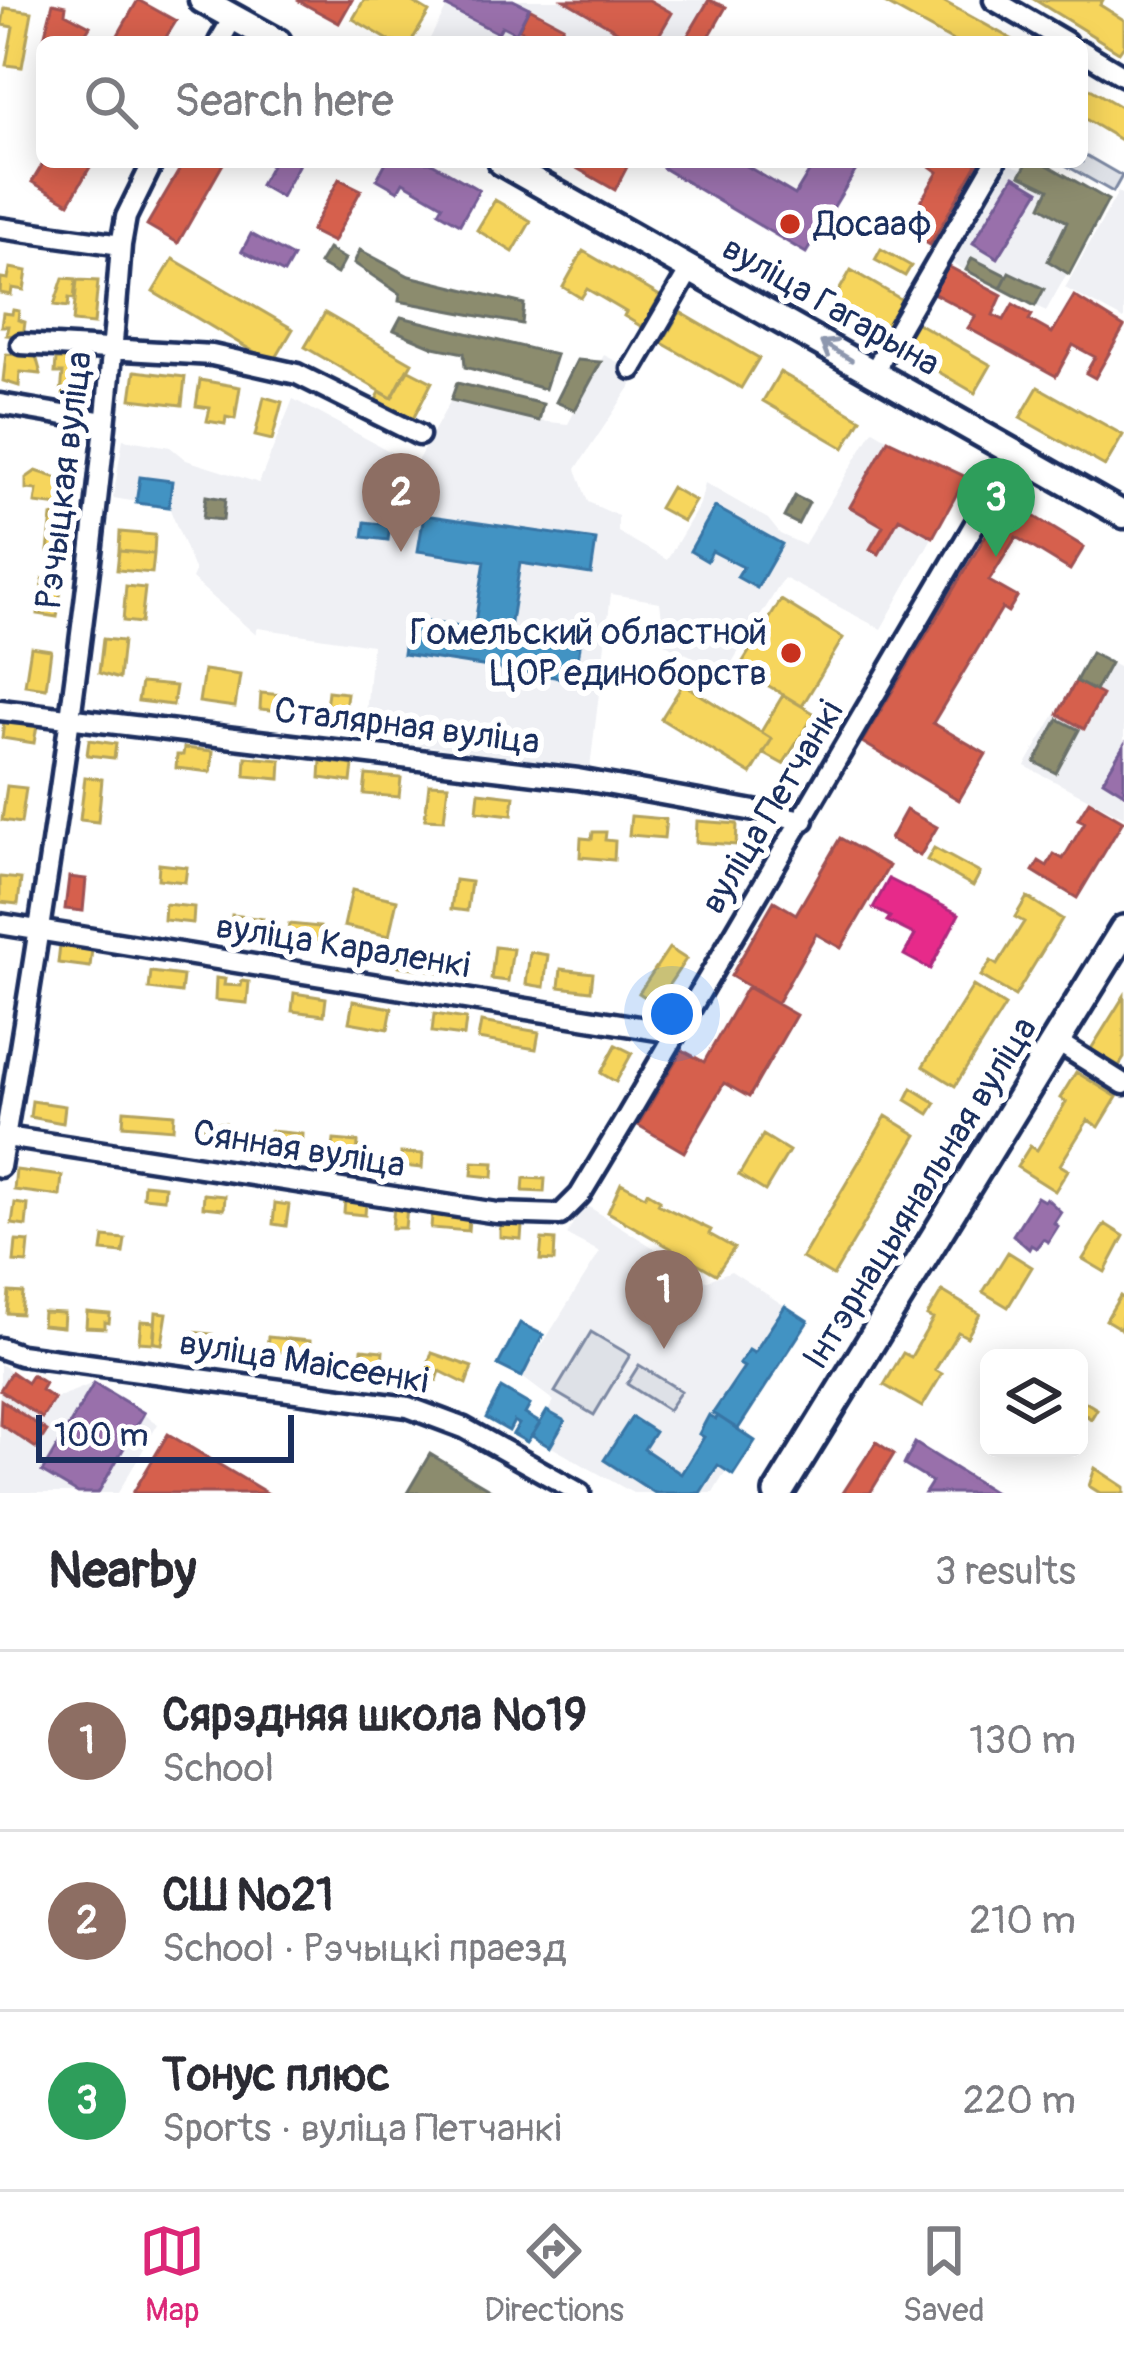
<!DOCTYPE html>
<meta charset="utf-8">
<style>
:root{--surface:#fff;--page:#f2f2f3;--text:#2b2b33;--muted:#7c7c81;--line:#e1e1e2;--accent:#db2777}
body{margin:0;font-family:Pangolin,sans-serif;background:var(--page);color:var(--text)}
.controls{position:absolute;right:36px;bottom:36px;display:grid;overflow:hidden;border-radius:18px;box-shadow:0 6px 30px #0003}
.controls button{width:108px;height:108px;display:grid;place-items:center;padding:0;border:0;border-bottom:3px solid var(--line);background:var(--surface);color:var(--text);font:60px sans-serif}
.scale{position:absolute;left:36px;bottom:30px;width:258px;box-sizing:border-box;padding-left:12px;border:6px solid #1b2f5e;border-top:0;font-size:33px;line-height:42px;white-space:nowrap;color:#1b2f5e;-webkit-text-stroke:9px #fff;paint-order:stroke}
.you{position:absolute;left:672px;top:1014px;width:42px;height:42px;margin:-30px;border:9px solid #fff;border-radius:50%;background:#1a73e8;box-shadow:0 0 0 18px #1a73e833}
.badge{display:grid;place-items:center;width:78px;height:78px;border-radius:50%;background:var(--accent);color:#fff;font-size:39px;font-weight:700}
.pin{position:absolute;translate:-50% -99px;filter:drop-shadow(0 3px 6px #0008)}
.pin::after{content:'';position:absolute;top:63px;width:42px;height:36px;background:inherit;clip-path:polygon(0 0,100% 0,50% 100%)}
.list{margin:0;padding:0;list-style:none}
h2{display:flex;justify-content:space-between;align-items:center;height:156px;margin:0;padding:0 48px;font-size:51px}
h2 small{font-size:39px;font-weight:400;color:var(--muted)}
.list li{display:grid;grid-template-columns:78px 1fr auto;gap:36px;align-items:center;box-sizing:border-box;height:180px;padding:0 48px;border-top:3px solid var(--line)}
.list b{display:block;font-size:45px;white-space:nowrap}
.list p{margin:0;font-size:39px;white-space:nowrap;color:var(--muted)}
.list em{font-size:39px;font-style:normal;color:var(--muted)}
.icon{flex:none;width:66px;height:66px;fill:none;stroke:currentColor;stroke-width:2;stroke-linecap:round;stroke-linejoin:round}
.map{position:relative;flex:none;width:1124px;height:1493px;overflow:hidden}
.search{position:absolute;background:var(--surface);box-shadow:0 6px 30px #0003;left:36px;right:36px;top:36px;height:132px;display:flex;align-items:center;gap:30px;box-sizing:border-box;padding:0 42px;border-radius:18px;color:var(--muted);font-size:45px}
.sheet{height:696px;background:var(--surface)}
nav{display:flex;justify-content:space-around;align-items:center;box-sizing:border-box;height:168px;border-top:3px solid var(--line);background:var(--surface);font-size:33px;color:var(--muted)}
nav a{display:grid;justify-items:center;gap:6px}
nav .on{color:var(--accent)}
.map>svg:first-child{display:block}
.built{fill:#eff0f4}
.green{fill:#dee1e7;stroke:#7c88a2;stroke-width:3}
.homes{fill:#f6d55c;stroke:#b4a35d;stroke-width:3}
.shops{fill:#d6604d;stroke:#9e5152;stroke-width:3}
.offices{fill:#9970ab;stroke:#735c94;stroke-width:3}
.schools{fill:#4393c3;stroke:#3775a5;stroke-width:3}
.health{fill:#e7298a;stroke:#aa2b7d;stroke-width:3}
.industry{fill:#8c8c6e;stroke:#6a7069;stroke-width:3}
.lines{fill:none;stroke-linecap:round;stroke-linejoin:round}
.street-casing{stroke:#1b2f5e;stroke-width:27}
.secondary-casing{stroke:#1b2f5e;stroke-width:33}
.primary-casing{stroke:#1b2f5e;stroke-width:36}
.street{stroke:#fff;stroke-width:18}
.secondary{stroke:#fff;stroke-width:24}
.primary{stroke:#fff;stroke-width:27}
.oneway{stroke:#8d97ae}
.poi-dot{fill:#c8321e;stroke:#fff;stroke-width:4.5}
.labels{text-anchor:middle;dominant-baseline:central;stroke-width:12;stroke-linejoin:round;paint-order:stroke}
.poi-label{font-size:36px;fill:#1b2f5e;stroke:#fff;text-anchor:start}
.street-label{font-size:36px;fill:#1b2f5e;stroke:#fff}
</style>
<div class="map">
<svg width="1124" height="1493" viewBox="0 0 1124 1493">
<rect width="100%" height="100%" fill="#fff"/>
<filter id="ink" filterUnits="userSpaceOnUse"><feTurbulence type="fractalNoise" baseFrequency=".00833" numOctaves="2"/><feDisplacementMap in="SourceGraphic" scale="24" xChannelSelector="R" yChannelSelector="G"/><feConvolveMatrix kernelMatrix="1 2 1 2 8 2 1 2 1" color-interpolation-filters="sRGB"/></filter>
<g filter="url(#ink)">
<!-- built -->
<path class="built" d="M451,0H714L726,7L706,42H428Z
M1003,162L1023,169L1028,162H1042L1108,200L1046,311L947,261Z
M1118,192L1124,196V320L1065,288Z
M604,355L632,369L636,378L576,469L588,502L618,516V532L667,560L700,504L705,483L768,519L780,534L804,545L873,430L928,462L931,458L966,477L881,629L784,578L726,672L665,644L660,602L611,594L590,768L364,737L372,645L258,628L255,634L192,579L195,572L169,507L113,498L123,439L170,447L186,460L259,483L293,399L415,465L451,400L539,421L568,424Z
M1091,653L1124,670V817L1025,766Z
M583,1203L706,1281L731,1271L808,1321L738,1428L755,1441L733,1475L726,1471L713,1493H633L532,1436L554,1401L522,1377L600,1252L567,1235Z
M0,1364L26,1382L32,1375L45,1383L41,1390L54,1399L94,1383L158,1424L118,1493H0Z"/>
<!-- green -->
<path class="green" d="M1082,153L1122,176L1113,192L1060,162H1082Z
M591,1332L630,1355L594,1415L555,1392Z
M639,1365L681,1391L668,1410L627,1384Z"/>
<!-- homes -->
<path class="homes" d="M364,0H409L429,12L411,42H392L353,19Z
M879,0H941L1017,42H955Z
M1035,0H1103L1100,5L1124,20V45L1119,52Z
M5,8L32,12L22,67L6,65L13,27L2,25Z
M1082,84L1124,109V142L1082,117Z
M495,200L531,221L513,252L477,230Z
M881,249L911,266L905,276L875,260Z
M583,251L660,296L642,327L624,316L626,312L587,289L581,298L563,287Z
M173,259L293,329L273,363L153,292Z
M10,268L27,271L24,290L12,288L11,295L0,293L1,278L8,279Z
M851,270L904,301L881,339L829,308Z
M63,278L76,279L74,299L69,298L68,307L54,305Z
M77,280L98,281L94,324L73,322Z
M13,310L19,311L18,320L25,322L23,337L6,335L8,326H1L3,313L12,314Z
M680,312L759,358L741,388L662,343Z
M325,313L412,363L392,398L305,347Z
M912,320L991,365L975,393L896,347Z
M6,354L36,356L41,374L20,372L19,386L3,381Z
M56,359L91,361L89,395L61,393L63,373H55Z
M407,369L432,382L413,419L376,400L380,392L392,398Z
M135,371L185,377L182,405L131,399Z
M780,372L861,419L844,448L763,401Z
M200,380L240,387L235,419L226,417L225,424L207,421L210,408L196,406Z
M1038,387L1123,435L1105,466L1020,418Z
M264,397L282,402L272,440L255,436Z
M36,471L61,479L62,473L72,474L68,507L35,503L37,490L26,489V478Z
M671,487L695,501L683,521L659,508Z
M52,516L71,518L67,553L48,551Z
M120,532L155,535L154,554L119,551Z
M119,551L154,554L152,573L117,570Z
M43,579L62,582L57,617L38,614Z
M126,586L145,588L141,623L123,621Z
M781,600L843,638L802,706L739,668Z
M103,639L123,641L119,679L99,673Z
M31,647L51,650L46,688L25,685Z
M204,670L240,675L235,707L199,702Z
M141,683L176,686L173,705L138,701Z
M683,684L772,739L751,774L661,719Z
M328,691L347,693L343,728L324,726Z
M261,693L284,695L283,711L260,709Z
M783,695L815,714L783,764L763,753L772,739L761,732Z
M4,721L37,725L34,743L2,738Z
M89,740L116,744L114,758L87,755Z
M184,748L213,751L211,772L176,768L177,755H183Z
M246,757L281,760L280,779L245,776Z
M321,761L353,765L351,782L320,778Z
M366,775L401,778L399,797L364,794Z
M85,777L102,779L98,822L80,820Z
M429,784L448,785L444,820L425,819Z
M7,786L26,788L21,823L2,820Z
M479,792L514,796L512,815L477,811Z
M631,816L666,819L664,838L629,835Z
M697,821L737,824L736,845L696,842Z
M593,832H606L605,840L615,841L614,860L580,857L581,838L592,839Z
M934,848L980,873L973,886L927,860Z
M159,864L187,867L185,882L158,879Z
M0,877L21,879L18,904L0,902Z
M455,880L471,882L467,911L451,909Z
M352,890L397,900L389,936L344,926Z
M1027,897L1062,919L1015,996L981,976L991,961L997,965L1024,922L1015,917Z
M165,904L194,907L193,923L164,920Z
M232,915L264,919L262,936L230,932Z
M289,924L320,927L318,944L287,940Z
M60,945L92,949L90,967L58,963Z
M495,947L513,949L508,981L491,979Z
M669,948L686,959L662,995L668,998L662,1008L639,993Z
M401,949L434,953L431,970L399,966Z
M530,952L548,955L544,987L526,984Z
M434,953L466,958L464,975L432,971Z
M561,969L593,973L591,991L559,987Z
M151,972L183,976L181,993L149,989Z
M216,978L225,979L224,985L241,986L242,981L249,982L247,1003L215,1000Z
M973,986L1005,1006L955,1086L923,1066Z
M294,993L326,998L324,1015L292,1011Z
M1124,996V1058L1119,1066L1091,1049Z
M353,1001L392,1008L388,1029L349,1022Z
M434,1014L466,1019L464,1036L432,1032Z
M481,1022L539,1032L536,1049L478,1039Z
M616,1045L632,1053L616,1082L601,1073Z
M1076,1072L1117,1097L1099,1127L1088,1120L1060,1165L1068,1170L1055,1191L1017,1167L1030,1146L1037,1150L1066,1102L1060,1098Z
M912,1088L936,1103L929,1114L906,1100Z
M32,1101L65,1106L63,1123L30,1117Z
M124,1110L174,1114L173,1129L123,1125Z
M886,1116L917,1135L833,1276L802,1258Z
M204,1122L225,1123L224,1137L203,1135Z
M270,1131L303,1134L302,1149L269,1146Z
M763,1135L789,1151L765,1191L739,1175Z
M334,1140L358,1142L357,1157L339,1155V1149H333Z
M401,1153L423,1154L422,1168L402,1166Z
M473,1162L494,1163L493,1177L472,1175Z
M16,1170L62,1176L60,1196L14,1190Z
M524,1178L545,1179L544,1192L523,1191Z
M621,1183L645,1196L647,1192L660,1200L658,1204L711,1230L709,1234L734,1248L716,1274L608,1212Z
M144,1184L165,1186L164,1199L143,1197Z
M204,1194L225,1196L224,1209L203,1207Z
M345,1200L366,1202L365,1215L344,1213Z
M15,1203L28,1205L26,1226L12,1224Z
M275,1203L289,1205L286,1226L273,1224Z
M394,1207H407L405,1228H392Z
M432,1215L469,1218L468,1231L431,1228Z
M500,1224L522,1226L521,1239L500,1237Z
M1105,1224L1124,1236L1105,1272L1083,1259Z
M104,1237L125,1239L123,1253L102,1251Z
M542,1239L555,1240L554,1261L540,1260Z
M16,1241L29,1242L27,1263L14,1262Z
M1008,1252L1032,1267L1008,1307L983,1292Z
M942,1291L980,1314L967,1337L958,1332L935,1370L942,1374L922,1407L884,1385L903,1353L911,1357L933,1319L927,1316Z
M9,1292L23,1293L21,1314L7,1313Z
M1120,1296L1124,1299L1121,1329L1106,1320Z
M43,1312L64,1313L63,1327L42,1325Z
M87,1312L110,1314L109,1323L105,1322V1328L86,1327Z
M156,1312L167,1313L162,1344L154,1343Z
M141,1321L155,1322L153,1343L139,1342Z
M191,1332L212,1334L211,1347L190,1346Z
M268,1337L289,1339L288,1353L267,1351Z
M289,1339L310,1341L309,1355L288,1353Z
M362,1349L383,1351L382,1364L361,1363Z
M432,1353L472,1367L466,1384L440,1371L437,1380L424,1375Z
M1079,1398L1097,1409L1091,1419L1086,1415L1079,1420Z
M1095,1468L1124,1487V1493H1100L1089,1486Z"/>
<!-- shops -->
<path class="shops" d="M138,0L176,21L163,42H114Z
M297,0H352L339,23Z
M564,0H649L672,13L655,42H636Z
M709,0L726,7L706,42H684Z
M53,3L66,6L65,13L90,26L80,42H43Z
M529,8L563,26L554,42H543L519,29Z
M44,162H93L69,203L32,182Z
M184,162H224L178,243L147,225Z
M566,162H628L629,163L615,190Z
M924,162H978L930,245L904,230L938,172Z
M339,179L361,190L333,242L311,231Z
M944,264L1002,295L993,315L1004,320L1013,304L1032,315L1029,320L1052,333L1074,296L1124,327L1095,378L1086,373L1095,357L1073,345L1056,376L968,328L976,316L929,291Z
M888,440L966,477L933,537L899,518L879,554L870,549L883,526L850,507Z
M1007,500L1084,547L1070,570L1016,537L989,581L1017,597L1008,612L1002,608L933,723L986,754L959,800L862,742Z
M1076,681L1102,695L1084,729L1058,714Z
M1089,801L1123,821L1077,898L1033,871L1039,861L1047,866L1054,854L1063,859L1085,822L1078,819Z
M906,810L937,827L920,856L890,839Z
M840,838L889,866L841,948L816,934L777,1003L731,976L774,901L796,914Z
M69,877L86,879L83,911L65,909Z
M747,987L796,1015L749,1097L724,1083L684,1152L638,1125L682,1050L704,1062Z
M11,1372L27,1383L32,1375L45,1383L41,1390L54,1399L42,1418L0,1390Z
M1,1400L47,1431L36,1448L0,1424Z
M168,1434L267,1493H133Z
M876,1442L894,1454L870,1493H843Z"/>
<!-- offices -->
<path class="offices" d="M451,0H513L529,8L516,33L502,26L498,33L447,7Z
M273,162H300L281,197L260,185Z
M386,162H430L479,190L460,224L439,212L443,205L403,182L398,191L377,179Z
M667,162H740L795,195L815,162H842L856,170L806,253L663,168Z
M1014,176L1039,191L998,258L973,243Z
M251,234L293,257L284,273L242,251Z
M1124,745V793L1103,780Z
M1037,1197L1044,1201L1046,1198L1061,1212L1054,1223L1058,1226L1048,1242L1043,1239L1036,1248L1031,1245L1029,1249L1013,1235Z
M94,1383L144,1413L98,1493H78L42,1472Z
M915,1443L995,1493H925L932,1482L904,1465Z"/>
<!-- schools -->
<path class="schools" d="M140,477L172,481L169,507L136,503Z
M715,507L782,544L757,588L737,577L743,567L712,551L707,561L690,551Z
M424,515L596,540L591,574L520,563L509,635L580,646L575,680L403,654L408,619L474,629L485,561L418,551Z
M365,522L390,525L388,540L363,537Z
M785,1306L808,1321L738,1429L713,1413L744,1367L739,1364L749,1350L754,1353Z
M520,1323L543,1335L522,1377L498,1365Z
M501,1388L530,1405L525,1414L540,1423L527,1442L513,1434L519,1424L514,1421L509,1431L486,1418Z
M547,1411L565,1421L550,1447L532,1436Z
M709,1415L716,1419L718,1416L755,1441L733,1475L718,1465L700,1493H655L604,1460L632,1417L655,1432L644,1449L681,1474L704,1437L699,1434Z"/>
<!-- health -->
<path class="health" d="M889,879L959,914L930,969L904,955L915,935L887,921L890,917L873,908Z"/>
<!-- industry -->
<path class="industry" d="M1028,162H1042L1108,200L1069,274L1048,261L1067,222L1041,206L1049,189L1020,175Z
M328,249L345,259L337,274L319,264Z
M360,250L409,276L524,304L522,324L399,301L400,294L354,263Z
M972,258L1007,276L1001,288L966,270Z
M1009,272L1044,289L1035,306L1001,288Z
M401,317L556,355L545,389L465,367L464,353L434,347L394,330Z
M577,360L601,362L575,410L556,402Z
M457,383L543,404L539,421L451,400Z
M206,496L225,499L223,520L203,518Z
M795,496L809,503L798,524L784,517Z
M1091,653L1110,663L1095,691L1076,681Z
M1058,719L1079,730L1056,773L1035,762Z
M430,1454L435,1457L496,1493H407Z"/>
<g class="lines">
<!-- street casing -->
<g class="street-casing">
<path id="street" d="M994,0L1066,42
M219,42L233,18
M1082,51L1124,76
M0,228L121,245
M21,344L212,355L297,374L419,435
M632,369L691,268
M873,373L995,162
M0,404L105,422
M0,710L578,779L804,820
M0,924L676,1033
M1056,1041L1124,1084
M0,1136L497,1213L560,1215L580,1195L627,1117L1017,452
M0,1167C52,862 98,554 121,245L126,217L153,162
M0,1348L20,1355L408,1407L464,1428L580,1493"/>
</g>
<!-- secondary casing -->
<g class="secondary-casing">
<path id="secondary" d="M202,0L278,42
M501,162L1124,515"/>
</g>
<!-- primary casing -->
<g class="primary-casing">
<path id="primary" d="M778,1493L1124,930"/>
</g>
<!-- street -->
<use href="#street" class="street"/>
<!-- secondary -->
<use href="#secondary" class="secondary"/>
<!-- primary -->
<use href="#primary" class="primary"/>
</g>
<!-- one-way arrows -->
<defs><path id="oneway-shaft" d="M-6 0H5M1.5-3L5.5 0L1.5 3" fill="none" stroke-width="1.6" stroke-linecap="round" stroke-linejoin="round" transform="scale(3)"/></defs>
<use class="oneway" href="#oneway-shaft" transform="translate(836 351) rotate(-149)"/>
</g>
<!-- markers -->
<g class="poi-dot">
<circle cx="790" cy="224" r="12"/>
<circle cx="791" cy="653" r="12"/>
</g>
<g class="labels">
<!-- poi labels -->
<g class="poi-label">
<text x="814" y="224">Досааф</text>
<text x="767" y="632" text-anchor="end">Гомельский областной<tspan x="767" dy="41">ЦОР единоборств</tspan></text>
</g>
<!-- street labels -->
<g class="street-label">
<text transform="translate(831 306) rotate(30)">вуліца Гагарына</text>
<text transform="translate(64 480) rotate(-83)">Рэчыцкая вуліца</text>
<text transform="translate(407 726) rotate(7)">Сталярная вуліца</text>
<text transform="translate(772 807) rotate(-59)">вуліца Петчанкі</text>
<text transform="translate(343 946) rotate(9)">вуліца Караленкі</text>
<text transform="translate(299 1149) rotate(9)">Сянная вуліца</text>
<text transform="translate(920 1193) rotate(-58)">Інтэрнацыянальная вуліца</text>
<text transform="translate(304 1362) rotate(9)">вуліца Маісеенкі</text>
</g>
</g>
</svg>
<div class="controls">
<button><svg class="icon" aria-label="layers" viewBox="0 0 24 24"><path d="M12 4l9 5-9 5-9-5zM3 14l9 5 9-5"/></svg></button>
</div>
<div class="scale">100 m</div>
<div class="you"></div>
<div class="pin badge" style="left:664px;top:1349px;background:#8d6e63">1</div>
<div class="pin badge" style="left:401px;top:552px;background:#8d6e63">2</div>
<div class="pin badge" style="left:996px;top:557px;background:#2e9e5b">3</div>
<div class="search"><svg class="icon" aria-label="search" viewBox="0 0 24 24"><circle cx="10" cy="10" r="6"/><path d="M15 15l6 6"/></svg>Search here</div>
</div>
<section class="sheet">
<h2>Nearby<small>3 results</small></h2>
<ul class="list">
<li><span class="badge" style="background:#8d6e63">1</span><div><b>Сярэдняя школа №19</b><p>School</p></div><em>130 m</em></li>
<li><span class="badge" style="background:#8d6e63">2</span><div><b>СШ №21</b><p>School · Рэчыцкі праезд</p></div><em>210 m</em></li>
<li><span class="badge" style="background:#2e9e5b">3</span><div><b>Тонус плюс</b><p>Sports · вуліца Петчанкі</p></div><em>220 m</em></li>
</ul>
</section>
<nav>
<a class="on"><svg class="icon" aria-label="map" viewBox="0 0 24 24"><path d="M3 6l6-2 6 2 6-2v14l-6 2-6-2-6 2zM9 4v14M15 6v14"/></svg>Map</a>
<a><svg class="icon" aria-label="directions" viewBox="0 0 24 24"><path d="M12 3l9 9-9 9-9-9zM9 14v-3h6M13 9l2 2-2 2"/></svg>Directions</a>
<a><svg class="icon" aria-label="saved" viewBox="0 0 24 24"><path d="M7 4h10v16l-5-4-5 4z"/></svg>Saved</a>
</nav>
